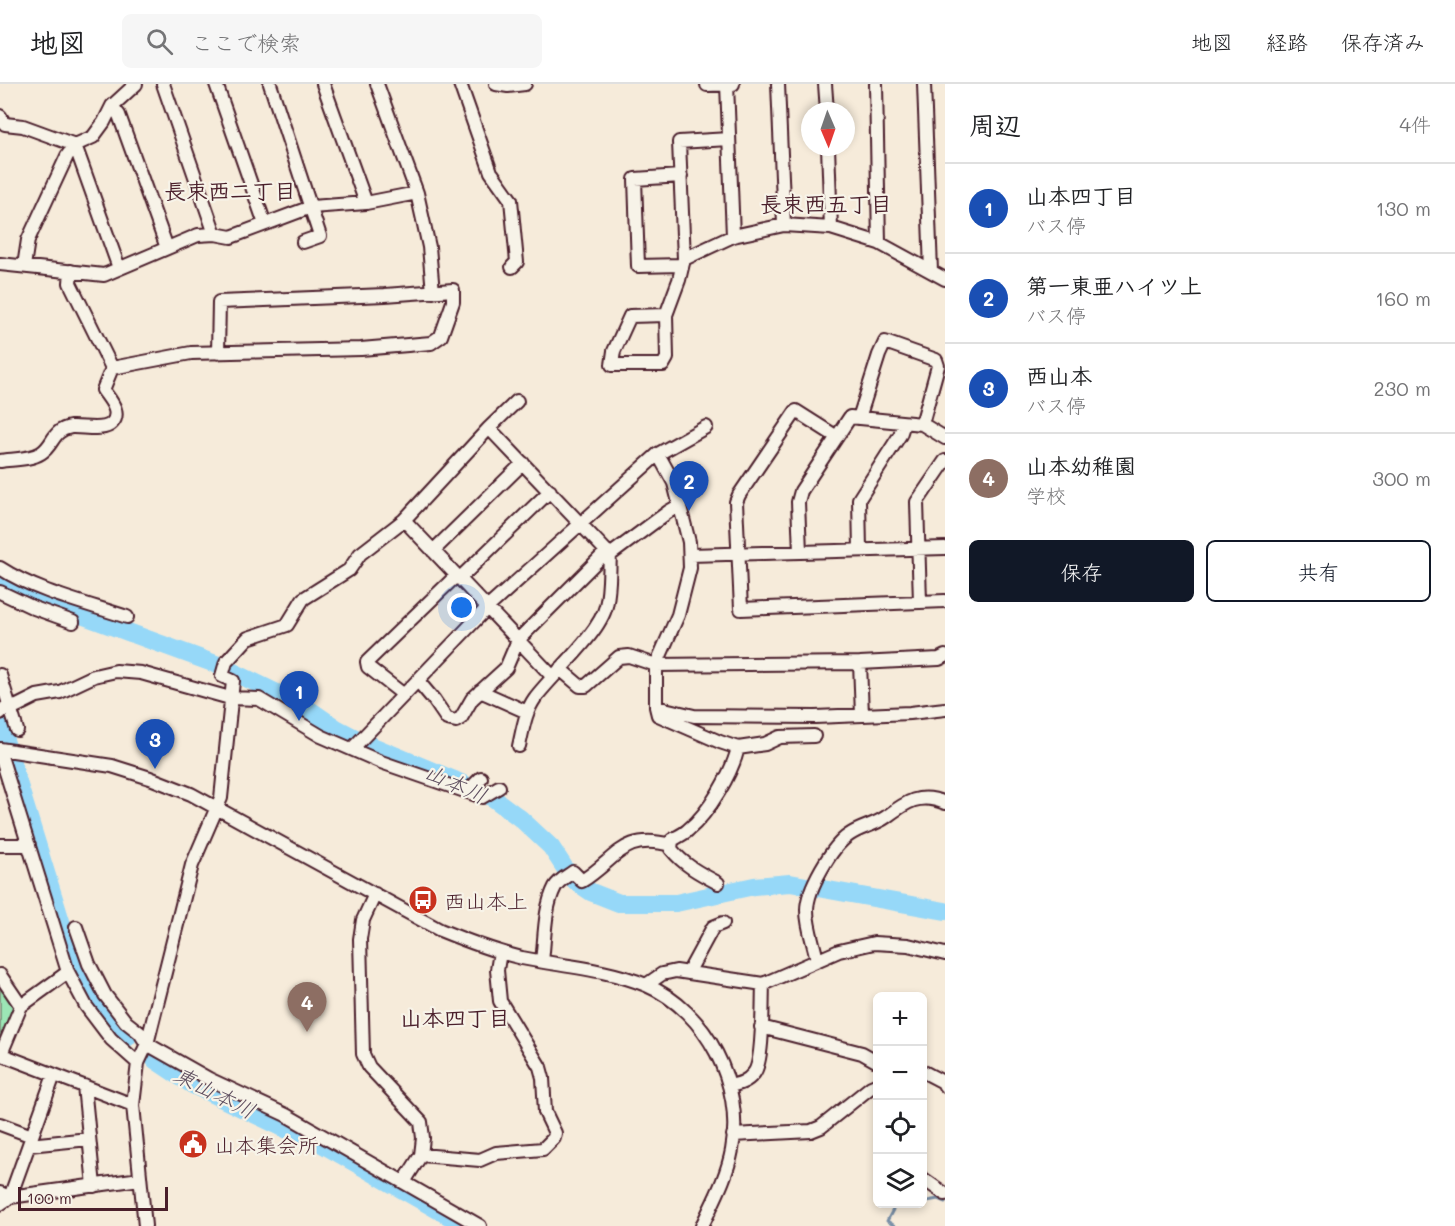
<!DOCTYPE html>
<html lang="ja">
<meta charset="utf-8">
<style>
:root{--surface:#fff;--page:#f6f6f6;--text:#202124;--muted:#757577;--line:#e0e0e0;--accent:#111827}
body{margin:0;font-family:Mali,"Klee One",sans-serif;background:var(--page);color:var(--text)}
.controls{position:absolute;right:18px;bottom:18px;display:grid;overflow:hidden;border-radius:9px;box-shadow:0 3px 9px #0003}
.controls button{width:54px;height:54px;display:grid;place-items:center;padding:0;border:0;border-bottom:2px solid var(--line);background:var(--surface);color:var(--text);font:30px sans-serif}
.compass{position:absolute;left:801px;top:18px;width:54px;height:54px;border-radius:50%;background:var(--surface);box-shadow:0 3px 9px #0003;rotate:178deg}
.scale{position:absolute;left:18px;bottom:15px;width:150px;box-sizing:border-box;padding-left:6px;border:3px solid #4a1f2b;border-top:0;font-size:16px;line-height:21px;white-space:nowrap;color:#4a1f2b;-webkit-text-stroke:4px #f7f3e8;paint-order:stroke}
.you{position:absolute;left:462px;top:524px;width:21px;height:21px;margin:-15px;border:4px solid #fff;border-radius:50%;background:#1a73e8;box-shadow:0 0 0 9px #1a73e833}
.badge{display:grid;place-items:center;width:39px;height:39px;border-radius:50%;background:var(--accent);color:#fff;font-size:20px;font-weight:700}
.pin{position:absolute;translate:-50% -50px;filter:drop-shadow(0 2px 3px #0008)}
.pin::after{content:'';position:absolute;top:32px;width:21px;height:18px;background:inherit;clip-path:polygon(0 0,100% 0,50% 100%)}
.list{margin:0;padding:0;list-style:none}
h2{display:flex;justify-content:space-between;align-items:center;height:78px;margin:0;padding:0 24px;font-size:26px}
h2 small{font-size:20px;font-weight:400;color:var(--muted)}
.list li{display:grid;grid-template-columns:39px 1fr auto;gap:18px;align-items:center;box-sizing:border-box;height:90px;padding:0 24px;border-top:2px solid var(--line)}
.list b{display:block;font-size:22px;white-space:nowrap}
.list p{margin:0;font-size:20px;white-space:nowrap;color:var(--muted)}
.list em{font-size:20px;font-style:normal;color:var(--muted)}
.actions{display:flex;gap:12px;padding:18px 24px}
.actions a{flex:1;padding:14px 0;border:2px solid var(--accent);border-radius:9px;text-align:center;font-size:21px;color:var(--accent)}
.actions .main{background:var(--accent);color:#fff}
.icon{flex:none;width:33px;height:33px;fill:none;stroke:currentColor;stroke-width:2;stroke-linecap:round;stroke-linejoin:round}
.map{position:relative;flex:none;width:945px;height:1142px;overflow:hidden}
header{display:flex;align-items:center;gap:36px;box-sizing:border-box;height:84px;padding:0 30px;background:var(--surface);border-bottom:2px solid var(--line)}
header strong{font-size:28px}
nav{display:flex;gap:33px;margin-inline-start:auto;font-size:21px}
.search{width:420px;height:54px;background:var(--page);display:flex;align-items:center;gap:15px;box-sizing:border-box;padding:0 21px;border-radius:9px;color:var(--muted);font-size:22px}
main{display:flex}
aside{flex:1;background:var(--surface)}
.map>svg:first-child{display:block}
.green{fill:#9ce6b5;stroke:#738270;stroke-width:1.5}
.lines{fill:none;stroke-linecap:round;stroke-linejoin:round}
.stream{stroke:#788ea6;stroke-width:3}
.river{stroke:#96d8f8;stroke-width:18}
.minor-casing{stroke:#4a1f2b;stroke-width:16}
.minor{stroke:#f7f3e8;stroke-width:12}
.labels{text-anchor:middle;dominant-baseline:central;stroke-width:4.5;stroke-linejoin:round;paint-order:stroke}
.poi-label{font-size:21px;fill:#4a1f2b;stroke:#f7f3e8;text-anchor:start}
.neighbourhood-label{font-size:22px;font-weight:bold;fill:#4a1f2b;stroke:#f7f3e8}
.water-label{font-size:22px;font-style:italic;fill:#5d4d5e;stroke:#f7f3e8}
</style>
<header>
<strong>地図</strong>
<div class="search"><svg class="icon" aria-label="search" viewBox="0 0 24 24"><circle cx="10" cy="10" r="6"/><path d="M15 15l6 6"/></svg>ここで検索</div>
<nav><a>地図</a><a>経路</a><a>保存済み</a></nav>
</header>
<main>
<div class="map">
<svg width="945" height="1142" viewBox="0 0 945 1142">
<rect width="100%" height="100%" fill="#f6ebda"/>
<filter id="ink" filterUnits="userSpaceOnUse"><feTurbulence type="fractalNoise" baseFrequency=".0167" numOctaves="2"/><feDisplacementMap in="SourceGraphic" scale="12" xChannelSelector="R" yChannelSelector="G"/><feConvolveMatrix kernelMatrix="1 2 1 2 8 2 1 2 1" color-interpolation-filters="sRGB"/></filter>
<g filter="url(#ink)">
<!-- green -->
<path class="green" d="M0,900L15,924L0,960Z"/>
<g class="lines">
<!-- stream -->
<path class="stream" d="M922,1118L938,1115L945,1118
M895,1142L887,1137L896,1120"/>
<!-- river -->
<path class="river" d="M0,492L24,510L221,582L304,622L336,644L363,658L452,695L493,714L521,735L551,763L572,795L591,808L619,819H676L754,802L790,799L945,827
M0,640L73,876L103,928L127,954
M155,976L191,1000L292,1048L306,1051L466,1142"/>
<!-- minor casing -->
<g class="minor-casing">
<path id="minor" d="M163,0L215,150
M216,0L265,140
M270,0L320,152L303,158
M323,0L366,119
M377,0L417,109L429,163L433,208
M460,0L491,88L511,116L517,178L512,183
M496,0L508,2L525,0
M727,0L733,152
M778,0L784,141
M825,0L827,27
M876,0L879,159
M924,0L931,187
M707,1L733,0
M112,22L119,31L167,164
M0,32L5,40L23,42L75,61L119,184
M828,63L831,144
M681,92L635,95L638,182L682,181
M684,175L679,58L729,55
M0,180L104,191L198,151L215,150L231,153L311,123L366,119L417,109
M24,182L28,156L67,72L75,61L93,53L104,38L112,22L136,0
M666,231L630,232L614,267L612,281H663L667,274L666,231L679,196L684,175L733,152L784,141L831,144L879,159L945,195
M112,284L191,269L361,265L431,259L441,252L453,218V206L385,211L219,218L218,269
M859,334L879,271L885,258L936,276L938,282L922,340
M489,344L610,471
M837,353L796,327L739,411L736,418L741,525L945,517
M658,370L674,399L689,458L690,484L678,531L656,581V623L658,631L720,658L738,664L765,660L780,653L814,652
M0,377C12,375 30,376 41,369C54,361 52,346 71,343C82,342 104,348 112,339C122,328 109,315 103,306L112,284L70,199L71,187
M404,436L553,593
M860,466L859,415L900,351L904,339
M433,467L523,379
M800,468L798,418L801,407L850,333L922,340L945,354
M690,471L945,464
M0,484C37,508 85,519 127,533
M459,495L550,407
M0,508L34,524L73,538
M920,518L917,418L945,377
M860,579L862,631
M560,585L580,602H586L619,573L629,572L656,581L860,579L939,575L945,572
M0,591L17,646
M418,597L434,616L447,635L456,637L461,634L472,615L506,584L518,556L607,467
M480,607L527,628
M404,611L368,583L367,578L456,492
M656,623L694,632L815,633L910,629L945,625
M0,629L6,623L17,622L37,612L60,608L94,592L116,587L141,589L230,614L259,615L321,652L381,678L482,713L499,703
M519,662C523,645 525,628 535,614C553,590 600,549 606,522C610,506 609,487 610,471L668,428L680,421
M0,665L112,682L150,694L191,710L440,846C467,857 493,867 522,874C562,882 607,885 646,901C707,927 744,1001 732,1066C727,1093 713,1118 702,1142
M352,665L487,524L658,370L706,343
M0,669L68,888L86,922L111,955L138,979
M467,708L481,694
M0,761H29
M718,799C699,789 684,781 671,765L672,756C677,753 684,750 688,746C709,729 732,689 738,664
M375,810L363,836L360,855L363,970L369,983L421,1038L423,1054L421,1071L404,1098
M76,843L89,880L105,911L126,938L140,949L147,960L209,995L286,1031L480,1142
M817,876C814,860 807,843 807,826C807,805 832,762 849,751C860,743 875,741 886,733C906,718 920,708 945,719
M542,877C545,854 544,824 555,803C559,796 566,793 573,788L582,797C617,775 623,748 671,761
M688,889L713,843L723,839
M0,891L21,922
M646,901L662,890L676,887L763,900L839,867L874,859L908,861L945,870
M761,943L862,969L878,978
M0,970L133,1021
M1,970L21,922L68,888
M922,987L943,998L945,1002
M84,1002L94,1102
M729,1002C739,1000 747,998 754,989C764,976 762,919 763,900
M0,1040L32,1052
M733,1051L811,1047L821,1043L871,1003L878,1000
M29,1061L89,1055
M421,1071L480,1076L496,1069L543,1065L554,1054L555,1049L545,1028L543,994L540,983L500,917L497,886L500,868
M922,1094L945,1110
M0,1109L10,1113L140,1095
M0,1120L10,1113L54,991
M145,1142L133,1021L138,979L147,960L192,781L221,714L233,597L222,592L226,578L248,554L287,541L303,515L349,486L360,470L404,436L489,344L517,317"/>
</g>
<!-- minor -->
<use href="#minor" class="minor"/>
</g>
</g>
<!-- icons -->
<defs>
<g id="bus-disc" transform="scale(1.5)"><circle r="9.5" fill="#c8321e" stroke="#f7f3e8"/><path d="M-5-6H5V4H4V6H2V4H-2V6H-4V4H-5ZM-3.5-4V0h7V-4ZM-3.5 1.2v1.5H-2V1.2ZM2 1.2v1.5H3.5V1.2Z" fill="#fff"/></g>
<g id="civic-disc" transform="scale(1.5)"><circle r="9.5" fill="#c8321e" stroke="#f7f3e8"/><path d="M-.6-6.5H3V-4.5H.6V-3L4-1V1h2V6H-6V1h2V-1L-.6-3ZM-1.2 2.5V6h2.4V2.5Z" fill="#fff"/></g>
</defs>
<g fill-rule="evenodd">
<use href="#bus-disc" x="423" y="816"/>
<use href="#civic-disc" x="193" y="1060"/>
</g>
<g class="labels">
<!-- poi labels -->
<g class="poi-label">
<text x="444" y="816">西山本上</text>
<text x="214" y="1060">山本集会所</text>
</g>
<!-- neighbourhood labels -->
<g class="neighbourhood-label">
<text x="230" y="106">長束西二丁目</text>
<text x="826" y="119">長束西五丁目</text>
<text x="455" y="933">山本四丁目</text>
</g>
<!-- water labels -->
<g class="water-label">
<text transform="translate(456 699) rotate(24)">山本川</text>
<text transform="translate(215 1008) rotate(27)">東山本川</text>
</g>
</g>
</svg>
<div class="controls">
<button>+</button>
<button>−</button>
<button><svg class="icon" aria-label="locate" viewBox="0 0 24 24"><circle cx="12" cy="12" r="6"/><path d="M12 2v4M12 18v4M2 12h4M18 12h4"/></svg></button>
<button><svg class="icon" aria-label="layers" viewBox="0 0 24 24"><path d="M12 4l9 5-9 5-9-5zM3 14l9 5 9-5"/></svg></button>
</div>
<svg class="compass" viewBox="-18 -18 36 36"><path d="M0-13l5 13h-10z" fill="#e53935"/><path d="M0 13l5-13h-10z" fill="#757577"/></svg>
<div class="scale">100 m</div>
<div class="you"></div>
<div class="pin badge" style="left:299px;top:637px;background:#1a4fb4">1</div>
<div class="pin badge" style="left:689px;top:427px;background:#1a4fb4">2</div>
<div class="pin badge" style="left:155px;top:685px;background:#1a4fb4">3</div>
<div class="pin badge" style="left:307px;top:948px;background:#8d6e63">4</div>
</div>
<aside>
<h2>周辺<small>4件</small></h2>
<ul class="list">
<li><span class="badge" style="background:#1a4fb4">1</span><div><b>山本四丁目</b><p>バス停</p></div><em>130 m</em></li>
<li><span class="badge" style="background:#1a4fb4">2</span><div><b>第一東亜ハイツ上</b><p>バス停</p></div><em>160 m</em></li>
<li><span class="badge" style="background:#1a4fb4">3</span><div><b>西山本</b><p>バス停</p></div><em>230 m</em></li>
<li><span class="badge" style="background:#8d6e63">4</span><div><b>山本幼稚園</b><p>学校</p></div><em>300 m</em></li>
</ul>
<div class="actions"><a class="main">保存</a><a>共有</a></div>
</aside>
</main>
